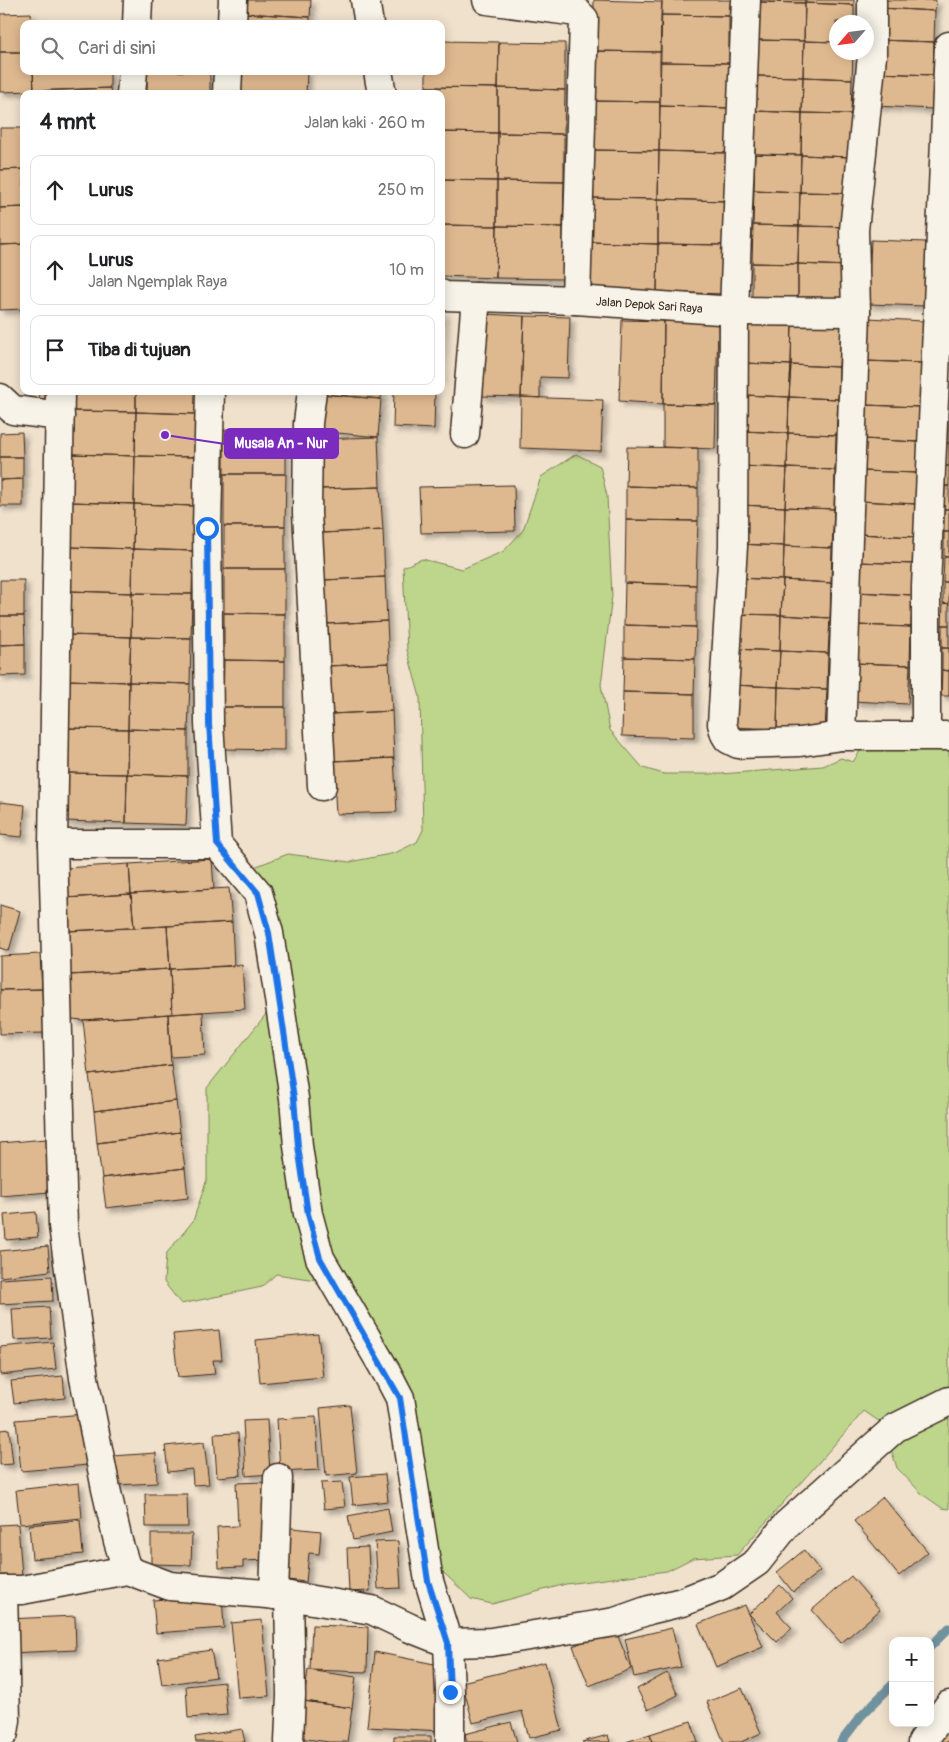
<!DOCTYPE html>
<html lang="id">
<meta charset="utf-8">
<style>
:root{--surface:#fff;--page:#f6f6f6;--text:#202124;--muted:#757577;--line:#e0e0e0}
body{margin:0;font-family:Pangolin,sans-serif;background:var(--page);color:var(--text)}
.controls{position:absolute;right:15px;bottom:15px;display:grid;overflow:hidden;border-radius:10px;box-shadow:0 2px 12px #0003}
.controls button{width:45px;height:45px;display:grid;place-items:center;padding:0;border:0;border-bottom:1px solid var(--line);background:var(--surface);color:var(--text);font:25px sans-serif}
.compass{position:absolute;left:829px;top:15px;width:45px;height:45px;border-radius:50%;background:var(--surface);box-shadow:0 2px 12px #0003;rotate:242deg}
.stop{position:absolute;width:15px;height:15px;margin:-11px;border:4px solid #1a73e8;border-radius:50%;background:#fff}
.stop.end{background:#1a73e8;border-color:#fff;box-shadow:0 1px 5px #0008}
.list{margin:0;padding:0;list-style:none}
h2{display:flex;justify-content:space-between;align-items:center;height:65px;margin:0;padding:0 20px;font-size:21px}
h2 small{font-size:16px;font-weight:400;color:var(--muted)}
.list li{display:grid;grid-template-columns:32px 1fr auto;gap:15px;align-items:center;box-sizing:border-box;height:70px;margin:0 10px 10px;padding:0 10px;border:1px solid var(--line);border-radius:10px}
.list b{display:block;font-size:19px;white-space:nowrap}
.list p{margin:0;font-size:16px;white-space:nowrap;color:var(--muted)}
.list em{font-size:16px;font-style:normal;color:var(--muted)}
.icon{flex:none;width:28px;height:28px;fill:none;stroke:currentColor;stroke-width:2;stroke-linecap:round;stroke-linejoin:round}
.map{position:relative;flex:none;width:949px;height:1742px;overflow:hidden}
.search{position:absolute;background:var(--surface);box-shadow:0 2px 12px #0003;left:20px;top:20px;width:425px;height:55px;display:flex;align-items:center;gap:12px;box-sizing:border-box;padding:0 18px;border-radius:10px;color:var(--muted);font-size:19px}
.panel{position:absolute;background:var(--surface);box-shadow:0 2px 12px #0003;left:20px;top:90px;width:425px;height:305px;border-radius:10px}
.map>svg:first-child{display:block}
.green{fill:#bdd68c;stroke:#7c8055}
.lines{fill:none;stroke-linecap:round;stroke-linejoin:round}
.stream{stroke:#6f919e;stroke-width:9}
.building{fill:#deb88f;stroke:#3b2a1e;filter:url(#shadow)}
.minor-casing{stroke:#3b2a1e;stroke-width:31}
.minor{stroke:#f7f3e8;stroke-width:28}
.route{stroke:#1a73e8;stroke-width:6}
.labels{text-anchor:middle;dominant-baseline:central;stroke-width:4;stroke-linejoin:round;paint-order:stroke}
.street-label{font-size:12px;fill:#3b2a1e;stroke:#f7f3e8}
.leader{fill:none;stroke:#7b2cbf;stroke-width:2}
.callout-dot{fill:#7b2cbf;stroke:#f7f3e8;stroke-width:2}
.callout{fill:#7b2cbf;stroke:#7b2cbf;stroke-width:2}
.callout-label{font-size:14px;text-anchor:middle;font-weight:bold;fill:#fff}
</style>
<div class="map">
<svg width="949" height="1742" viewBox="0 0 949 1742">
<defs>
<filter id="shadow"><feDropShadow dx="4.5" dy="4.5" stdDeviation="2.5" flood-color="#0004"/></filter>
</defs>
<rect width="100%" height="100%" fill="#f0e1cd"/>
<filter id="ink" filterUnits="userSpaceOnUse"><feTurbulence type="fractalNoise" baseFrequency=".02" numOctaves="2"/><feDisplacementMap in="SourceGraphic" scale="10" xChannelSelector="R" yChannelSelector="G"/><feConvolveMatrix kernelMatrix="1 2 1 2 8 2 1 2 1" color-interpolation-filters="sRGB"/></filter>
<g filter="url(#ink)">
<!-- green -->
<path class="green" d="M576,454L600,466L607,496L612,596L601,685L610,730L643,768L664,774H721L823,766L841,758L853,762L864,745H949V1509L942,1508L922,1494L897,1468L883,1424L864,1411L737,1555L693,1558L667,1571L566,1584L492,1604L471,1599L443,1572L428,1528L413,1392L393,1369L349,1285L276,1274L262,1287L181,1304L164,1282L166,1254L193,1221L207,1179V1088L270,1009L249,869L288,854L350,862L395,853L417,842L423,830L420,697L407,650L403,567L422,559L462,569L504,551L523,530L541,477Z"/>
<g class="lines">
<!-- stream -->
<path class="stream" d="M930,1647L949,1628
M841,1742L861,1716L893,1684"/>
</g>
<!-- building -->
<path class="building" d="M244,0H311L310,17L243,13Z
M594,0L662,2L661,52L593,51Z
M662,0H730L729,16L661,15Z
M759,0H805V3L759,2Z
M805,0H854V5L805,3Z
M880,0H936L935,11L880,8Z
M759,2L805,3L804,41L757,40Z
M805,3L854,5V22H836V42L804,41Z
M880,8L935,11L934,42L878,40Z
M31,13L32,24H24V52H0V14Z
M243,13L310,17V24H243Z
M661,15L729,16V63L660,62Z
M757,40L804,41L803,77L757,76Z
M878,40L934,42L933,75L877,73Z
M441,41L499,42L498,88L426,87V71H441Z
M804,41L836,42V52H853L852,79L803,77Z
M499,42L565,43V90L498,88Z
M593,51L661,52L660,102L592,101Z
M0,52H24V71H33L34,91L0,92Z
M660,62L729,63L728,108L660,106Z
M33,71H110V88L34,91Z
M147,71L210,72V94H147Z
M240,71H307L306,94H239Z
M877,73L933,75L932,109L876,106Z
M757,76L803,77L802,113L756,111Z
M803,77L852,79L851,114L802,113Z
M426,87L498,88V133L441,132V94H426Z
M110,88L111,94H34V91Z
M498,88L565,90L564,134L498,133Z
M592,101L660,102L659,151L591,150Z
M660,106L728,108L727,153L659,151Z
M756,111L802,113L801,155L755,154Z
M802,113L851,114L850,157L801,155Z
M0,128H24V169L0,170Z
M441,132L498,133L497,181L441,180Z
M498,133L564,134V182L497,181Z
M591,150L659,151L658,199L591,198Z
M659,151L727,153L726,201L658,199Z
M755,154L801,155L800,192L754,190Z
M801,155L850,157L849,193L800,192Z
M24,169V207L0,208V170Z
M441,180L497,181V226L441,225Z
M497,181L564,182L563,227L497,226Z
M754,190L800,192L799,226L753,225Z
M800,192L849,193L848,227L799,226Z
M591,198L658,199V244L590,242Z
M658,199L726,201L725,245L658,244Z
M24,207V244L0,245V208Z
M441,225L497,226L496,278L441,276Z
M753,225L799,226L798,264L752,263Z
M497,226L563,227V279L496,278Z
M799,226L848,227V266L798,264Z
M871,240L926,242L924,306L868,304Z
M590,242L658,244L657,292L589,290Z
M24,244V309L0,310V245Z
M658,244L725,245V294L657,292Z
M752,263L798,264V301L752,300Z
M798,264L848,266L847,303L798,301Z
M441,312H444L441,379Z
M484,314L524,316L521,397L481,396Z
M524,316L570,317L568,378L540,377V398L521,397Z
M746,318L792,321L791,365L745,363Z
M868,318L923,321L921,363L866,361Z
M622,320L664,321L663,404L619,401Z
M664,321L718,323L716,405L663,404Z
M792,321L841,323L839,367L791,365Z
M866,361L921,363L920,407L864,405Z
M745,363L791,365L789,397L744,395Z
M791,365L839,367L838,399L789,397Z
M39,391H52V403L40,405Z
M74,391H136V412L74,411Z
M136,391H196V414L136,412Z
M321,391H382L381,399L321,394Z
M394,391H435L434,429L393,427Z
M321,394L381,399L378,437L318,431Z
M744,395L789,397L788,433L742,431Z
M521,397L603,400L601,451L520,448Z
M789,397L838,399L836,435L788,433Z
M663,404L716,405L715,449L663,447Z
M864,405L920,407L918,442L863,439Z
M74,411L136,412L135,456L72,454Z
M136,412L196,414L195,457L135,456Z
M945,419H949V443H945Z
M224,430L286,431V474H224Z
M742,431L788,433L787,468L741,466Z
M22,432L23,457H0V433Z
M788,433L836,435L835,470L787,468Z
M378,437L380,487L320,489L317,439Z
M863,439L918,442L917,473L862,471Z
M945,443H949V466H945Z
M627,447L698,448V488L626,486Z
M72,454L135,456L134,504L71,502Z
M135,456L195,457L194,506L134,504Z
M0,457H23V479L0,480Z
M741,466L787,468L785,507L740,505Z
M945,466H949V486H945Z
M787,468L835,470L834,509L785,507Z
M862,471L917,473L916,504L860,501Z
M224,474H286L285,526H224Z
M23,479V506H0V480Z
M514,485L515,531L421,533L419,487Z
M626,486L698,488V521L626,520Z
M945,486H949V509H944Z
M380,487L383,530L322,533L320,489Z
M860,501L916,504L915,537L859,534Z
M71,502L134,504L133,549L70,547Z
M134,504L194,506L193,551L133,549Z
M740,505L785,507L784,546L738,544Z
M785,507L834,509L832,548L784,546Z
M944,509H949V532H944Z
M626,520L698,521L696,585L625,583Z
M224,526H285V569H224Z
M383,530L385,577L324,580L322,533Z
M944,532H949V557H944Z
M859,534L915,537L914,564L858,562Z
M738,544L784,546L783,580L737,578Z
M784,546L832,548L831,583L783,580Z
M70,547L133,549L132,593L69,591Z
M133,549L193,551L192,594L132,593Z
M944,557H949V582H943Z
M858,562L914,564L912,595L857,592Z
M224,569H285V614L224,613Z
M385,577L387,621L326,624L324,580Z
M737,578L783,580L781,615L735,614Z
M0,580H24V616H0Z
M783,580L831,583L830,618L781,615Z
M943,582H949V604L943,603Z
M625,583L696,585V627L624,625Z
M69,591L132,593L131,637L68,635Z
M857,592L912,595L911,627L856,625Z
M132,593L192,594L191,638L131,637Z
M943,603L949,604V625H942Z
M224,613L285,614V661L224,660Z
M735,614L781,615L780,651L734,649Z
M781,615L830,618L828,653L780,651Z
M0,616H24L25,644L0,645Z
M387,621L389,663L328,666L326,624Z
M624,625L696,627L695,659L624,657Z
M856,625L911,627L910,665L854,663Z
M942,625H949V648H942Z
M68,635L131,637L129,682L67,680Z
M131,637L191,638L190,684L129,682Z
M25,644V675L0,676V645Z
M942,648H949V671L942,670Z
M734,649L780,651L778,687L732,685Z
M780,651L828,653L827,689L778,687Z
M624,657L695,659L694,694L623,692Z
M224,660L285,661V707H223Z
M389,663L392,711L331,714L328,666Z
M854,663L910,665L908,704L853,701Z
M942,670L949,671V696H941Z
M67,680L129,682L128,729L66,728Z
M129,682L190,684L188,731L128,729Z
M732,685L778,687L777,729L731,727Z
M778,687L827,689L825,731L777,729Z
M623,692L694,694V738L622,736Z
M223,707H285V750L223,749Z
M392,711L394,758L333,761L331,714Z
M66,728L128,729L127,774L65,773Z
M128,729L188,731V776L127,774Z
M394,758L397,812L336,814L333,761Z
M65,773L127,774L126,823L64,821Z
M127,774L188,776L186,825L126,823Z
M0,802L25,805L22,837L0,835Z
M212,859L214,889L131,894L129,864Z
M129,864L131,894L65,898L63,868Z
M229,888L232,922L134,928L131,894Z
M131,894L134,928L67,931L65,898Z
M0,905L20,911L9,951L0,948Z
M232,922L234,966L170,969L167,926Z
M167,926L170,969L70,975L67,931Z
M40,954L42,989L0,990V956Z
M242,965L245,1009L172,1014L170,969Z
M170,969L172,1014L83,1020L72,1019L70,975Z
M42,989L44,1033L0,1034V990Z
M203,1012L205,1055L171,1057L168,1014Z
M168,1014L171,1065L89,1075L83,1020Z
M171,1065L176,1101L94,1111L89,1075Z
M176,1101L180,1132L97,1143L94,1111Z
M180,1132L185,1168L102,1178L97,1143Z
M46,1139L50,1192L0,1196V1143Z
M185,1168L188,1198L106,1208L102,1178Z
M36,1212L38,1237L6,1240L4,1215Z
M48,1246L50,1271L0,1277V1251Z
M52,1276L53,1301L0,1304V1279Z
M49,1307L51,1338L14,1340L12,1309Z
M219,1330L222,1360H213L215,1374L178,1377L173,1334Z
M318,1334L323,1377L260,1383L256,1340Z
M53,1342L56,1369L0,1375V1347Z
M63,1376L65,1398L14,1403L11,1381Z
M350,1405L357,1473L326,1476L320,1408Z
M83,1414L88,1465L21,1471L16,1420Z
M316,1417L319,1470L280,1472L277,1419Z
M267,1420L270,1474L246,1476L243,1421Z
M9,1429L13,1464L0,1465V1430Z
M238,1433L241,1475L217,1477L214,1434Z
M204,1442L209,1484L193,1485L192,1469L168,1472L165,1446Z
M156,1453L157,1483L115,1485L113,1456Z
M385,1474L388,1501L353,1505L350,1477Z
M264,1482L267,1560L243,1561V1567L219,1568L217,1527L238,1526L236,1483Z
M342,1482L345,1507L324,1509L321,1483Z
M79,1483L82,1518L20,1524L16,1490Z
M145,1494H187L188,1527H146Z
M883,1497L928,1552L899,1576L854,1521Z
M388,1508L392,1532L353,1540L348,1516Z
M80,1520L83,1554L32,1559L29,1525Z
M18,1524L22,1576L0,1578V1525Z
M283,1527L321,1531L319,1554L309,1553L306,1582L278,1579Z
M151,1534H192L191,1565L151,1564Z
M398,1541L401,1588L378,1589L375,1542Z
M368,1547L370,1591L349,1592L347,1548Z
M804,1550L820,1571L793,1592L777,1572Z
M851,1576L880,1610L841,1643L812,1610Z
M780,1585L792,1598L777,1612L792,1628L777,1642L749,1614Z
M222,1595L224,1628L156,1633L153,1600Z
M745,1605L763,1647L716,1667L698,1624Z
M75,1616L76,1650L9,1653L7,1619Z
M262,1620L269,1696L238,1698L231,1623Z
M312,1625L368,1627L367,1672L310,1670Z
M672,1628L681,1667L634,1677L625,1639Z
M615,1629L631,1669L589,1686L573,1646Z
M211,1650L216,1677L162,1685L158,1658Z
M375,1652L439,1665L442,1731L367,1727Z
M545,1662L562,1730L529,1738L522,1711L473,1723L462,1682Z
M308,1670L356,1677L352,1708L304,1701Z
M667,1673L678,1695L648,1710L637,1689Z
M224,1682L227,1715L188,1718L186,1686Z
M742,1688L761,1733L741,1742H724L707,1702Z
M304,1701L352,1708L347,1742H329L299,1738Z
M949,1719V1742H933Z
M691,1721L698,1742H652L650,1734Z
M511,1722L517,1742H467L465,1734Z
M242,1729L245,1742H196L195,1737Z
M650,1734L652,1742H626Z
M608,1735L610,1742H582Z
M394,1736H431V1742H394Z"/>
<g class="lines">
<!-- minor casing -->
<g class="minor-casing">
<g id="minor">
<path d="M365,0L369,24"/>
<path d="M487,0L577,12L584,19L576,300"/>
<path d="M746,0L734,311L733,546L722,724L725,734L728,739L738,744L800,742L841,736H949"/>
<path d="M137,24L138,0"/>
<path d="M232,24L233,0"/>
<path d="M378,71L382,94"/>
<path d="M131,94L133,71"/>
<path d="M227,94L228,71"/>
<path id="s1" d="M441,294L444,296L576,300L734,311L856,312"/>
<path d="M60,391L53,844L63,1226L84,1378L106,1489L118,1541L127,1570"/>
<path d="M210,391L207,528L209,724L217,844L258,893L269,933L294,1098L298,1146L308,1214L320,1258L388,1375L400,1398L429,1581L448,1643L450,1692V1742"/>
<path d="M312,391L308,423L307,513L322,786"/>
<path d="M0,398L13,410L60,416"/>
<path d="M465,434L476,297"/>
<path d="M926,735V587L949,46"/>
<path d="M841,736L856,312L854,230L872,56V0"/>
<path d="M53,844H217"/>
<path d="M0,1590H22L127,1570L170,1586L289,1596L372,1610L410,1628L448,1643L491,1642L615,1622L649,1610L682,1602L722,1586L757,1562L787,1524L895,1428L949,1401"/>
<path d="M274,1595L278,1478"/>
<path d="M0,1735L4,1733L6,1720L3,1590"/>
<path d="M289,1742L291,1695L289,1596"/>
<path d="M922,1742L949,1705"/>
</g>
</g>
<!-- minor -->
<use href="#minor" class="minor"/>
</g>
</g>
<g class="lines" filter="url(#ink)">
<!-- route -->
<path class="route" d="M207,528L209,724L217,844L258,893L269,933L294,1098L298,1146L308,1214L320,1258L400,1398L428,1581L448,1643L450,1692"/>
</g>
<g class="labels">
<!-- street labels -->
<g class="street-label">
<text stroke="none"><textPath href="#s1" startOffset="209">Jalan Depok Sari Raya</textPath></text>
</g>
</g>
<!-- callouts -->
<path class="leader" d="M165 435L225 444"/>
<circle class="callout-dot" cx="165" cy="435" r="5"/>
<rect class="callout" x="225" y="429" width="113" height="29" rx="5"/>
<g class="callout-label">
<text x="281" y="448">Musala An - Nur</text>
</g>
</svg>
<div class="controls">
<button>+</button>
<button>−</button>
</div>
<svg class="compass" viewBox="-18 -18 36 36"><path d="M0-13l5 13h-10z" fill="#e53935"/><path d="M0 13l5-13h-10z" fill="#757577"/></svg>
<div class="stop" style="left:207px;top:528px"></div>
<div class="stop end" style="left:450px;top:1692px"></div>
<div class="search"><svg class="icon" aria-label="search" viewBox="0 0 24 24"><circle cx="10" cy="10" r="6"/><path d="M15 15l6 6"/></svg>Cari di sini</div>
<section class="panel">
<h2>4 mnt<small>Jalan kaki · 260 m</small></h2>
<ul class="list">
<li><svg class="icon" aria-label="ahead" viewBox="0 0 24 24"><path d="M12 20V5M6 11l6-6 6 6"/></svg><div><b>Lurus</b></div><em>250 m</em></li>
<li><svg class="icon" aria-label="ahead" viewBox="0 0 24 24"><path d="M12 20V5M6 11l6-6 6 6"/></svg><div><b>Lurus</b><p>Jalan Ngemplak Raya</p></div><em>10 m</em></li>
<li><svg class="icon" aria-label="arrive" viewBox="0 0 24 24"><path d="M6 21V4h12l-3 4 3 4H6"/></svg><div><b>Tiba di tujuan</b></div></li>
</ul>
</section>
</div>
